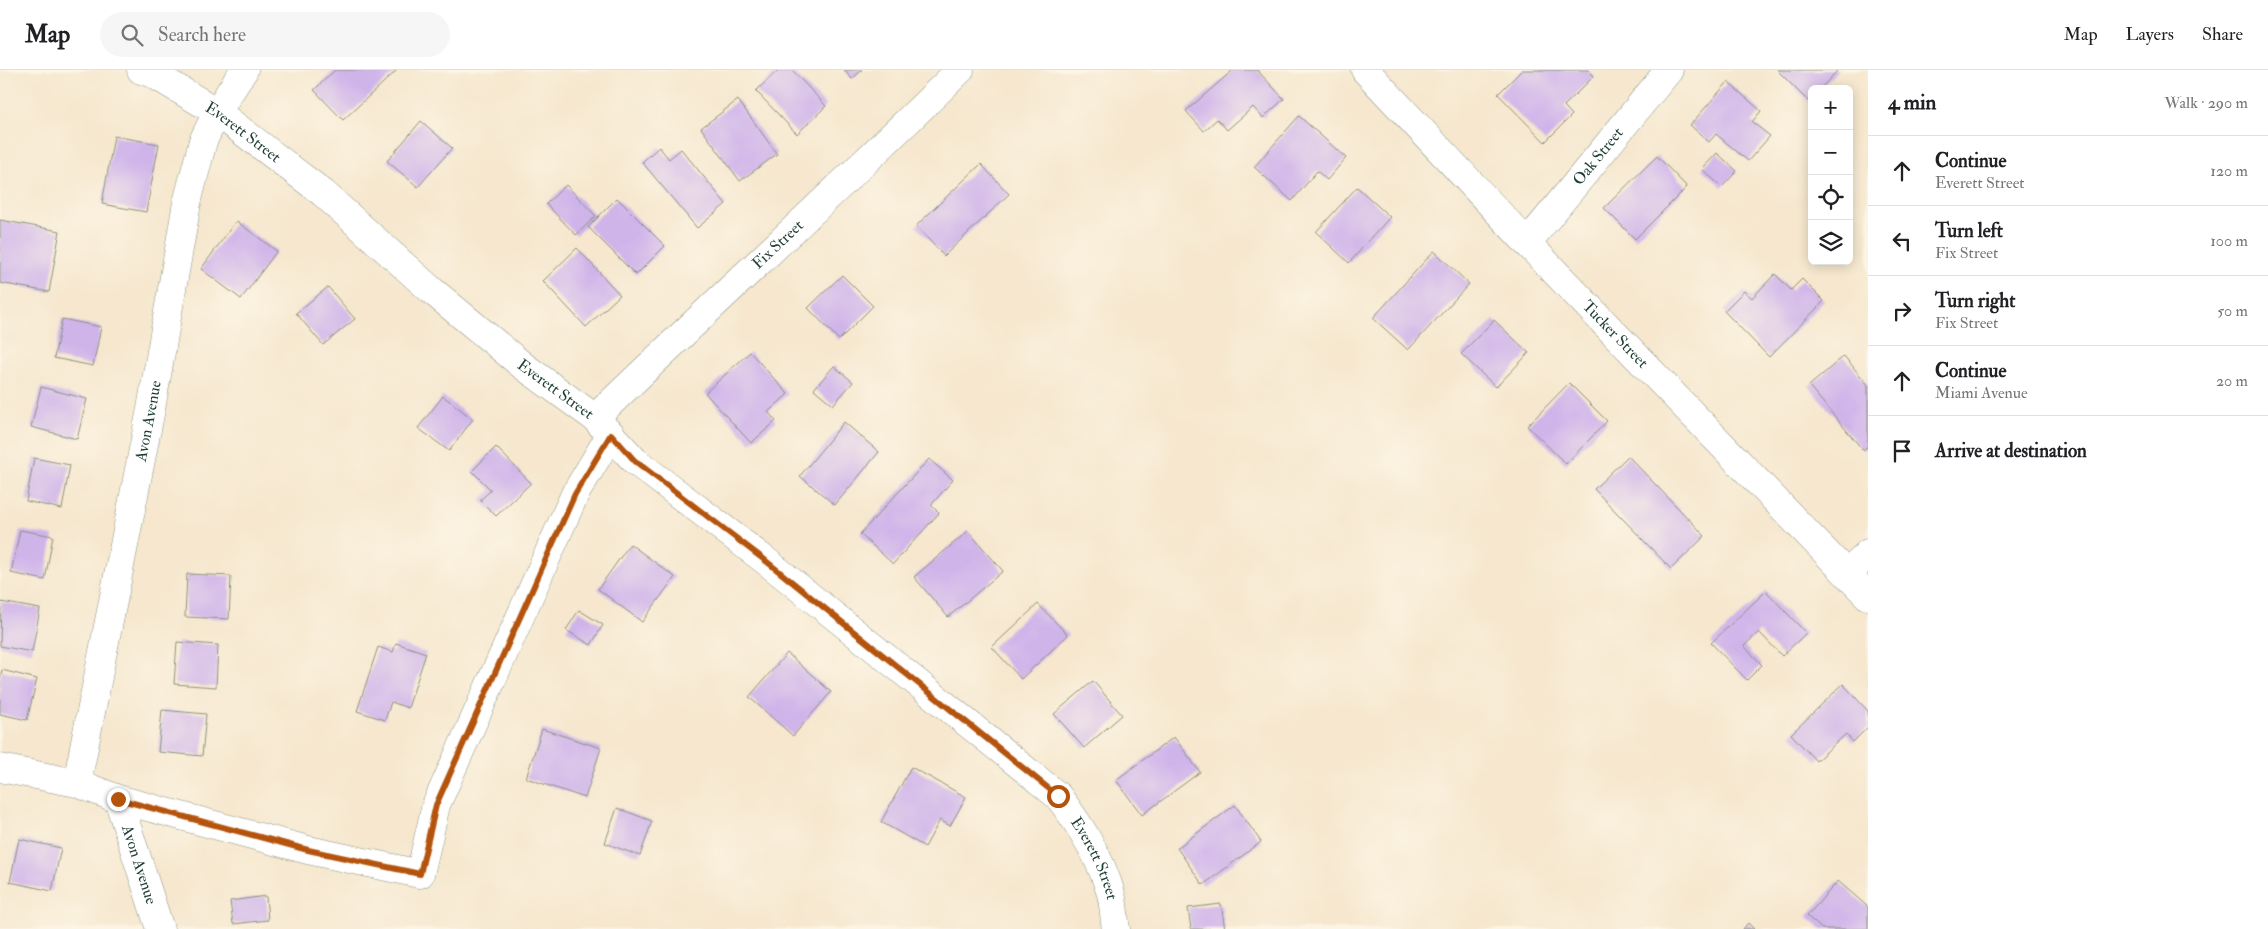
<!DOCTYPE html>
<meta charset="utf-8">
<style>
:root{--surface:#fff;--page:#f6f6f6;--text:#202124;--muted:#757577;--line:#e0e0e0}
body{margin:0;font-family:"IM FELL Double Pica",serif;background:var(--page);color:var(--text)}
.controls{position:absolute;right:15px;top:15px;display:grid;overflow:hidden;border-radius:8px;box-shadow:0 2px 12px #0003}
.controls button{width:45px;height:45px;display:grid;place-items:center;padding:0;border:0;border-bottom:1px solid var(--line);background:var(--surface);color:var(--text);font:25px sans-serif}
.stop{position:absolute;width:15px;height:15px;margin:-11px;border:4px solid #b45309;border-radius:50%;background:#fff}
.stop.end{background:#b45309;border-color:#fff;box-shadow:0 1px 5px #0008}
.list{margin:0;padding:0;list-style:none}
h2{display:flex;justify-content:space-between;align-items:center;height:65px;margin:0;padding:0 20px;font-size:21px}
h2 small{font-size:16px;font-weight:400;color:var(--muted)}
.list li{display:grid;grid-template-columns:32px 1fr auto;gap:15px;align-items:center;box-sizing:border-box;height:70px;padding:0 20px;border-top:1px solid var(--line)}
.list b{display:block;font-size:19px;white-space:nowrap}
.list p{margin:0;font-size:16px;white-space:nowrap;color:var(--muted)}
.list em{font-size:16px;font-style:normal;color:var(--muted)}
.icon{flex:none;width:28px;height:28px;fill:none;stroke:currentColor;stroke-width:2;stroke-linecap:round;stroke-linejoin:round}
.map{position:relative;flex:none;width:1868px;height:859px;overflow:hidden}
header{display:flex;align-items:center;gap:30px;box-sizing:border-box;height:70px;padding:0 25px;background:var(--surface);border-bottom:1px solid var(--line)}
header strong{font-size:24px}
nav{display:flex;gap:28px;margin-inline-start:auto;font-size:18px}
.search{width:350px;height:45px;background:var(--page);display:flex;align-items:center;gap:12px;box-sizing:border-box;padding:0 18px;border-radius:28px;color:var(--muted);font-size:19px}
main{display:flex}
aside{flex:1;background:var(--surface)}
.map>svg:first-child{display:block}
.building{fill:#cfb4ea}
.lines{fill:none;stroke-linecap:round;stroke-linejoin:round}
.minor-casing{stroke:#8a9281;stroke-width:29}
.minor{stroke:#fff;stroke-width:28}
.route{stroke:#b45309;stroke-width:6}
.labels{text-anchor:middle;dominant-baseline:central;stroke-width:5;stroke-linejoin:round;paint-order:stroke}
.street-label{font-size:16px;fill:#1f3d34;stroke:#fcf5e5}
</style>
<header>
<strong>Map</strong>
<div class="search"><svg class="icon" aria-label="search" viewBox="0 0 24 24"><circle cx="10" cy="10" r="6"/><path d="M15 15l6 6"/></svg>Search here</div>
<nav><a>Map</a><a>Layers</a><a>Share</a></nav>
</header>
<main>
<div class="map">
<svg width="1868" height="859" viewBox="0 0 1868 859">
<rect width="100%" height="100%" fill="#fcf5e5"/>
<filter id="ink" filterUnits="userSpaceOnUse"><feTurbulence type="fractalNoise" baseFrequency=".02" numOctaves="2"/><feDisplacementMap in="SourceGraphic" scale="10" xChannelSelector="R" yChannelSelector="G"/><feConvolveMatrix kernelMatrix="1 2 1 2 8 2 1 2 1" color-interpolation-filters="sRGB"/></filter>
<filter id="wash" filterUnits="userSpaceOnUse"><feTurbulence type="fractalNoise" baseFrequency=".0096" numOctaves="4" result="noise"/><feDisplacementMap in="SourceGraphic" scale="20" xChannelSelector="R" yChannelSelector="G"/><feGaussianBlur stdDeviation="1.12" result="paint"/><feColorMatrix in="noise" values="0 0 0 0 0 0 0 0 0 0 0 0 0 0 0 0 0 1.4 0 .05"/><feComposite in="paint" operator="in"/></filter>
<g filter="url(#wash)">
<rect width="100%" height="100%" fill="#f6e7ce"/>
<g id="blocks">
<!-- building -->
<path class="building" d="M335,0H395L396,1L343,50L314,20Z
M778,0H792L826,36L797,64L756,21Z
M844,0H862L852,9Z
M1233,0H1257L1284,29L1263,48L1253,37L1227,60L1217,49L1204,61L1186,41Z
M1522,0H1588L1594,6L1564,36L1572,45L1545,72L1498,24Z
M1777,0H1838L1820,19H1812V27L1808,31Z
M1728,12L1761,41L1752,52L1770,66L1748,91L1716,64L1709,72L1690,55Z
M738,30L777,84L740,111L701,58Z
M1299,46L1346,88L1327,110L1317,101L1292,131L1254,97Z
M421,51L452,78L418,117L387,91Z
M114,66L159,74L146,142L102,134Z
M659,77L669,89L681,79L726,134L697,158L642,92Z
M1717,83L1737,101L1722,117L1702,99Z
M1657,86L1687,117L1635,169L1604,138Z
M981,94L1009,124L944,186L916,156Z
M566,115L596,146L576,165L546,134Z
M1357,117L1390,147L1349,193L1316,162Z
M617,128L665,176L636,205L588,157Z
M0,150L60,161L49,222L0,213Z
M236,151L277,181L241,229L201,199Z
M577,178L620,225L586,257L543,211Z
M1434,181L1469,214L1408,280L1373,248Z
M1775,204L1791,220L1802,209L1824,231L1769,287L1724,241L1744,221L1752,228Z
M842,205L873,236L839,270L808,238Z
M328,217L355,249L323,275L296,243Z
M62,249L101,257L93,296L54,288Z
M1494,250L1529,283L1496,317L1461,284Z
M750,282L788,324L768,342L776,351L751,373L705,323Z
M1844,286L1868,315V376L1863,380L1809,316Z
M834,296L853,312L833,335L814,319Z
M1569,313L1607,351L1566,394L1527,356Z
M41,317L87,329L77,369L31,357Z
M443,326L473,349L449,381L418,358Z
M844,352L879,382L835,435L800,406Z
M496,377L531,413L496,446L480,430L491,420L472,401Z
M1628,386L1705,466L1671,499L1594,419Z
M34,388L70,395L62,439L26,431Z
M929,389L953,410L931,435L939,443L893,494L860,464Z
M20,460L53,466L45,510L11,503Z
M968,461L1003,501L948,547L914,507Z
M630,474L675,507L642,552L598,519Z
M187,504L231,506L229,549L185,547Z
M1766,521L1806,563L1782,586L1759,562L1744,576L1762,595L1747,610L1711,573Z
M1,532L40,539L32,582L0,576Z
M1038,534L1068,565L1021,609L992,577Z
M579,540L603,555L591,575L566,560Z
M177,572L218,575L216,617L174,614Z
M396,573L426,583L408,638L391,632L385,650L357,641L378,577L393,582Z
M787,583L831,622L793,666L749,627Z
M2,600L37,609L27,650L0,644V608Z
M1093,611L1122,645L1084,678L1054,644Z
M1843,614L1868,641V657L1853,672L1846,664L1816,691L1791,664Z
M162,640L206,644L202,686L158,682Z
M542,659L601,678L585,728L526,708Z
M1174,667L1200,702L1142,745L1116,710Z
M911,697L966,727L950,756L940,750L925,777L881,752Z
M1235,735L1261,772L1203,815L1177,778Z
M617,738L652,751L640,786L605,773Z
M19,769L61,778L52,821L10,812Z
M1838,811L1868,837V859H1822L1807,846Z
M266,826L268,850L233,854L230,831Z
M1221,834L1225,859H1191L1188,838Z
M1748,853L1754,859H1743Z"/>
</g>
</g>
<g filter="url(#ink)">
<use href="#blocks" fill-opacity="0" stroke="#8a9281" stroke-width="1"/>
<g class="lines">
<!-- minor casing -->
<g class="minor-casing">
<g id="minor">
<path id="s1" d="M141,0L153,4L217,42L323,123L430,219L522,295L595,348L635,391L766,491L1058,726C1081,756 1101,788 1111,824C1114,835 1114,848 1116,859"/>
<path id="s2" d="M1365,0L1527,173L1868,526"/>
<path id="s3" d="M1527,173L1669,0"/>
<path id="s4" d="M595,348C716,231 840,118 960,0"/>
<path d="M1848,504L1868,483"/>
<path d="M0,698L77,713L118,729L308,780L420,804L436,735L575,424L611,364"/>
<path id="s5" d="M77,713L151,339L187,133L203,71L217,42L244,0"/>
<path id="s6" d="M118,729L160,859"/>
</g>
</g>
<!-- minor -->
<use href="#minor" class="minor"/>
</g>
</g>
<g class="lines" filter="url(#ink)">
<!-- route -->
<path class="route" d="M118,729L308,780L420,804L436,735L575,424L611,364L635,391L766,491L1058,726"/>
</g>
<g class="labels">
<!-- street labels -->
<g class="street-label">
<text stroke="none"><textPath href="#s1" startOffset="120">Everett Street</textPath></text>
<text stroke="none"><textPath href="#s3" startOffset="112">Oak Street</textPath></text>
<text stroke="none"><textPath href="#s4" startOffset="252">Fix Street</textPath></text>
<text stroke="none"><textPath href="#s2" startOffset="364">Tucker Street</textPath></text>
<text stroke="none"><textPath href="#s1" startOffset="525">Everett Street</textPath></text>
<text stroke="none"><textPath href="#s5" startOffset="369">Avon Avenue</textPath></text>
<text stroke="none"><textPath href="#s1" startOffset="1245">Everett Street</textPath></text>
<text stroke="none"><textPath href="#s6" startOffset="69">Avon Avenue</textPath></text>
</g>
</g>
</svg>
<div class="controls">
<button>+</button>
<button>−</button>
<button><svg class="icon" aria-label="locate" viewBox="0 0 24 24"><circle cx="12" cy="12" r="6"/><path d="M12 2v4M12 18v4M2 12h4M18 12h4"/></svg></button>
<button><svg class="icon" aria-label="layers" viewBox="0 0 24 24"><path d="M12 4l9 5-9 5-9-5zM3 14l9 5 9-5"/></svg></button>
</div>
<div class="stop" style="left:1058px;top:726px"></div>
<div class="stop end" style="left:118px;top:729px"></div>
</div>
<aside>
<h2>4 min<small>Walk · 290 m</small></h2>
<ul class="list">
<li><svg class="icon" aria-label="ahead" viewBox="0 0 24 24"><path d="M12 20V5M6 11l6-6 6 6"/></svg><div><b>Continue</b><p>Everett Street</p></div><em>120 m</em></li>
<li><svg class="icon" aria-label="left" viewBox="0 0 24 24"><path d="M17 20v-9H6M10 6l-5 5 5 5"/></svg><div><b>Turn left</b><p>Fix Street</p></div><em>100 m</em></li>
<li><svg class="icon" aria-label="right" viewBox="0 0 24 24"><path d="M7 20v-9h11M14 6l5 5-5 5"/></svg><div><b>Turn right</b><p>Fix Street</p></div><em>50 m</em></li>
<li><svg class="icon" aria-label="ahead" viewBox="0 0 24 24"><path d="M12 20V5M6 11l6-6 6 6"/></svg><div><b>Continue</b><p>Miami Avenue</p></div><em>20 m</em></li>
<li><svg class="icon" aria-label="arrive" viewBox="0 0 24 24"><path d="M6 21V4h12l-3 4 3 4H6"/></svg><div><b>Arrive at destination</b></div></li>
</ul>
</aside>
</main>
